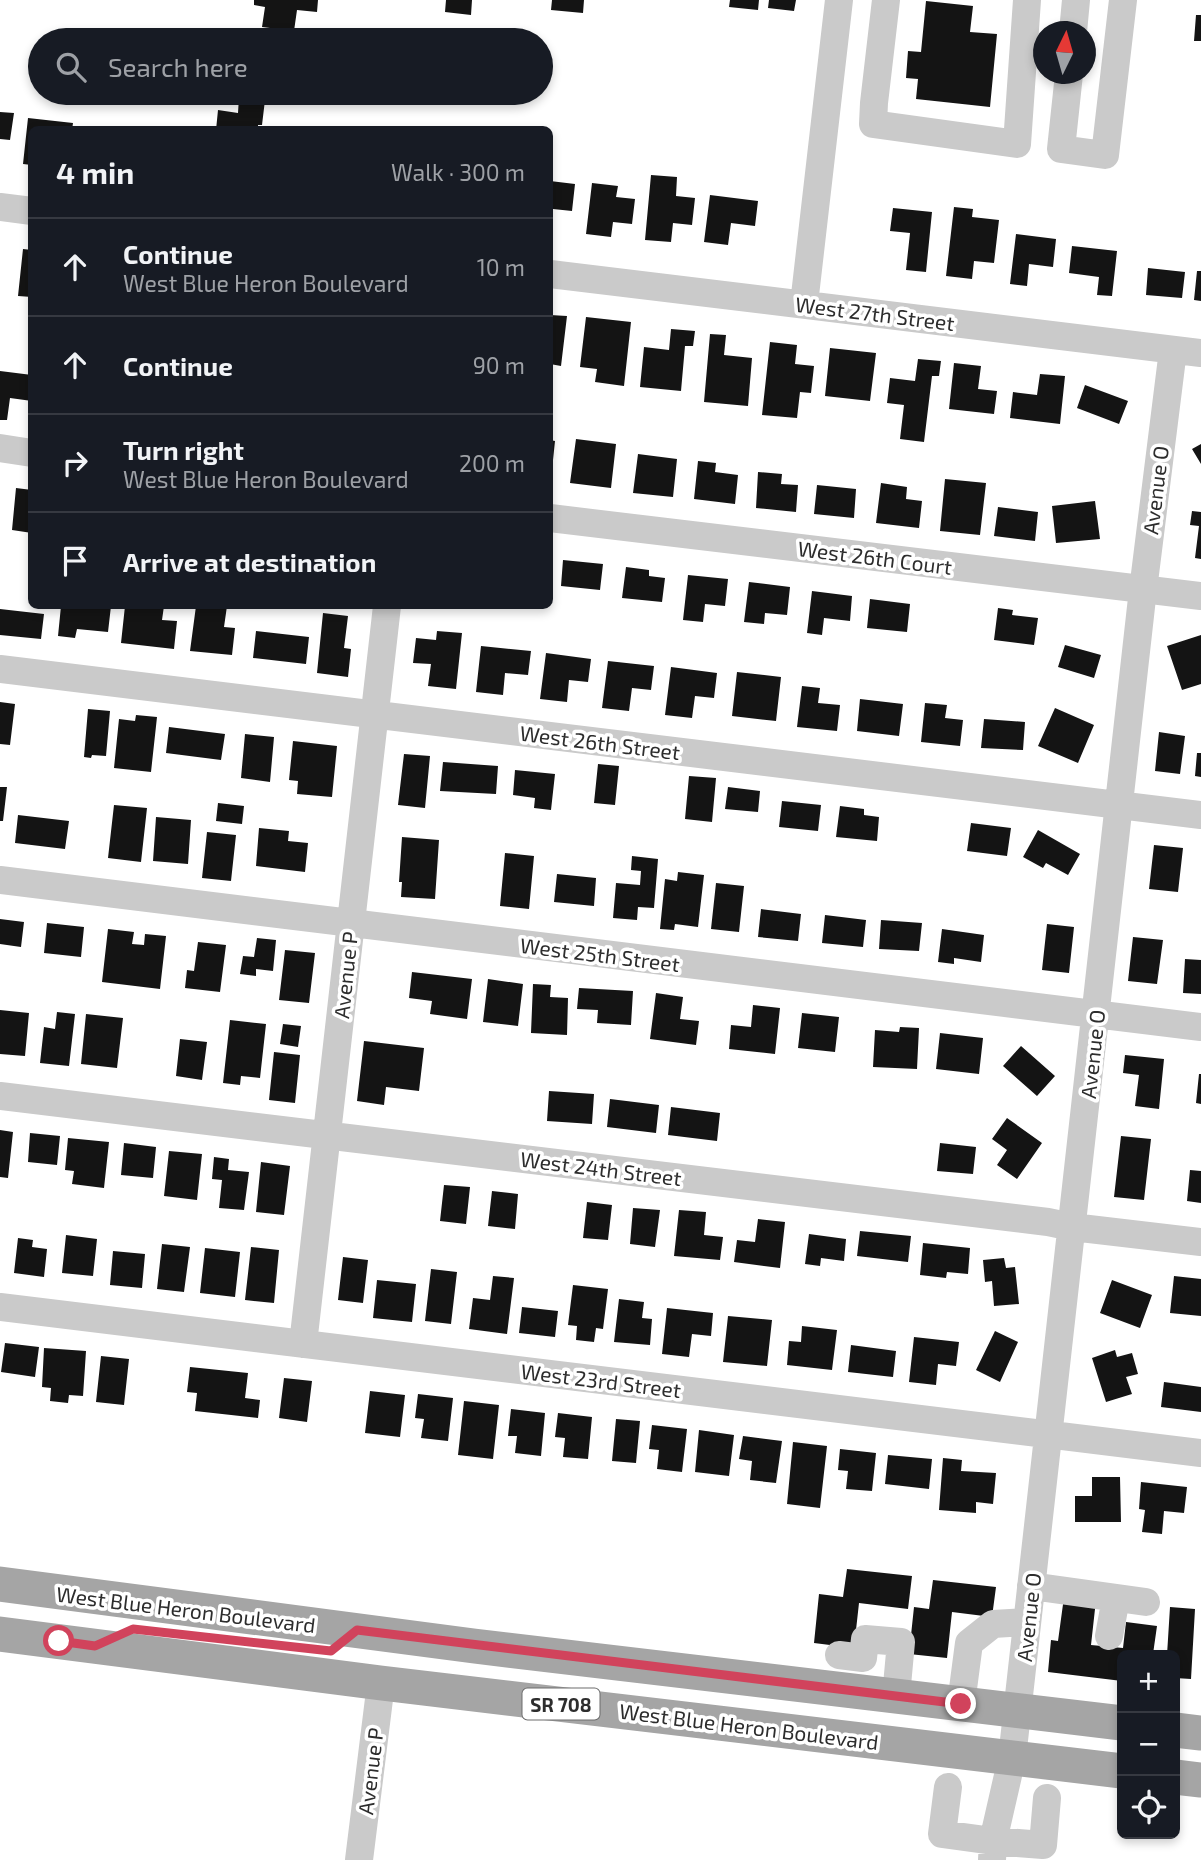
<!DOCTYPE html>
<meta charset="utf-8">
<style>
:root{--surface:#171b24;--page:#242831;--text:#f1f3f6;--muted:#9ea1a6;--line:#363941}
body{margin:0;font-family:"Exo 2",sans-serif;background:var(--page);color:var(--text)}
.controls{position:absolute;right:21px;bottom:21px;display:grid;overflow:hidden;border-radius:10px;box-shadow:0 4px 10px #0003}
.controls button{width:63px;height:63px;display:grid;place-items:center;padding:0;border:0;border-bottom:2px solid var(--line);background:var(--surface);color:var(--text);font:35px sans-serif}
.compass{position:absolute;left:1033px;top:21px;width:63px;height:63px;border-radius:50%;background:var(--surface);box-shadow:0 4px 10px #0003;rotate:5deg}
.stop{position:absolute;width:21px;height:21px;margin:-16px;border:5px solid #d1435c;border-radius:50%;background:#fff}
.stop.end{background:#d1435c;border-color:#fff;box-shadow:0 2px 7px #0008}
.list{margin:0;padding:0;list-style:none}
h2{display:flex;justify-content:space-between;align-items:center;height:91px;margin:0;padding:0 28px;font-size:30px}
h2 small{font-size:23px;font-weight:400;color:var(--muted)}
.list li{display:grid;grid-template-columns:46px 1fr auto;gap:21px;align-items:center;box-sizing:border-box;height:98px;padding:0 28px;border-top:2px solid var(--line)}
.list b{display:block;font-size:26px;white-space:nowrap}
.list p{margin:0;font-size:23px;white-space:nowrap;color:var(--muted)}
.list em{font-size:23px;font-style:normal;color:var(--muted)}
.icon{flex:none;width:38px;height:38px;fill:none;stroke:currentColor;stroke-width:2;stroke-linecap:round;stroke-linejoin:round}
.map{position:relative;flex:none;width:1201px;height:1860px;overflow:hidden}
.search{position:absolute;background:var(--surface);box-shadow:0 4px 10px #0003;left:28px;top:28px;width:525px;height:77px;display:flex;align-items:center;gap:18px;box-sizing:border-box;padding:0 24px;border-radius:38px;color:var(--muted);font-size:26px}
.panel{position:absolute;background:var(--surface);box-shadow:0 4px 10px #0003;left:28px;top:126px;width:525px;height:483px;border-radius:10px}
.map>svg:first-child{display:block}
.building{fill:#141414}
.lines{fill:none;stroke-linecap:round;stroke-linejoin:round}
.minor{stroke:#cacaca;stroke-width:28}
.major{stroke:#a5a5a5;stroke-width:35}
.route{stroke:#d1435c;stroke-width:9}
.labels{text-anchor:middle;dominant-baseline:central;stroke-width:7;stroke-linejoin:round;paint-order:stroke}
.shield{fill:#fff;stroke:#6c6c6c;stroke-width:2}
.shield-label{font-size:19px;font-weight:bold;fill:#2d2d2d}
.street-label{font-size:21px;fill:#2d2d2d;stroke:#fff}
</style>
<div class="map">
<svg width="1201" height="1860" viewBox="0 0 1201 1860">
<rect width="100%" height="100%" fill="#fff"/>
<!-- building -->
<path class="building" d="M254,0H318L317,12L297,10L294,31L262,27L265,7L254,5Z
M446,0H472L471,15L445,12Z
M552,0H584L583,13L551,10Z
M730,0H759L758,10L729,7Z
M769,0H796L794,11L768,8Z
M926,1L973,6L970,32L997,34L990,107L916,99L918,79L906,78L908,51L921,52Z
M1196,15H1201V41H1194Z
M239,97L265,100L262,125H258V130H216L218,110L238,113Z
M0,112L14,113L10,140L0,139Z
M28,118L73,123L72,130H32V165L23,164Z
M651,175L677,177L676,196L695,198L692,225L673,223L671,242L645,240Z
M550,181L575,184L572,211L553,209L551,227H550Z
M592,183L618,186L616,197L635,199L632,224L613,222L611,237L586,234Z
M710,195L758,201L755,226L731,223L728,245L704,242Z
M954,207L973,209L972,217L999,220L994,263L974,261L972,279L946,276Z
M893,208L932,212L926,272L906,270L910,233L890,231Z
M1016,234L1056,239L1053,267L1029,264L1027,286L1010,284Z
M1072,246L1117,251L1112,296L1097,295L1099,277L1069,273Z
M23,249L32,250V297L18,296Z
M1148,268L1185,272L1182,298L1146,295Z
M1197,271H1201V301L1194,300Z
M550,315L567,316L561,366L550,364Z
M586,317L631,322L624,386L595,382L597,369L580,367Z
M671,329L695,331L693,346H685L681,391L640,387L644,347L669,350Z
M710,334L726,335L724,355L752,358L748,406L704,402Z
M770,342L797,345L795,364L814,366L811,393L800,392L797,418L762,415Z
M830,348L876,353L870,401L825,396Z
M918,359L941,361L939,376H932L924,442L900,439L904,405L887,403L890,378L915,381Z
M954,363L981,366L978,389L997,391L994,414L949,409Z
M0,371L32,375V401L10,398L7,420H0Z
M1040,374L1065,376L1060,424L1010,418L1013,392L1037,395Z
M1085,385L1128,401L1119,424L1077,408Z
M576,439L616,444L611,488L570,483Z
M550,440L555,441L551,479H550Z
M1201,444V464L1192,449Z
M638,454L677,459L673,497L633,493Z
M698,461L716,463L715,472L738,475L735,504L694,499Z
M758,472L782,474L781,484L798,485L796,512L756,508Z
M945,479L986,483L980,535L940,531Z
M881,483L907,487L906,499L922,501L919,528L876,523Z
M817,485L856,489L854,518L814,514Z
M16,488L32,490V533L12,530Z
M1095,501L1100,539L1056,543L1052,506Z
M998,507L1038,512L1035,541L994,536Z
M1192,511L1201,512V559L1195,558L1199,526L1190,525Z
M563,560L603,564L600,590L561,586Z
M626,567L649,570V576L665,578L662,602L622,598Z
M688,575L728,579L725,606L705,604L703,622L683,620Z
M749,582L790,587L787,615L765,613L764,624L744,622Z
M812,591L852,596L850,621L824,618L822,635L807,633Z
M870,599L910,604L907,632L867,628Z
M61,606H111L108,632L77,629L75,638L58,636Z
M125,606H164L162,620L177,621L174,649L121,643Z
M196,606H227L224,627L235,628L232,655L190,651Z
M998,608L1013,610L1012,615L1038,618L1034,645L994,640Z
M0,609L44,614L41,639L0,635Z
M323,613L348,616L344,648L351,649L348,677L317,673Z
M256,631L309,637L306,664L253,658Z
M437,631L462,633L456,689L428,686L431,664L413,663L416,638L436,640Z
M1201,635V684L1182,690L1167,646Z
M1065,645L1101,655L1094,678L1058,667Z
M481,646L531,651L528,675L505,673L503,695L476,692Z
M546,653L591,659L588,682L569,680L567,702L540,699Z
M608,661L654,666L651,690L632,688L629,711L602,708Z
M671,667L717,673L714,698L695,696L692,718L665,715Z
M737,672L781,677L776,721L732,716Z
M802,686L820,688L818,703L840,705L837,731L797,727Z
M860,699L903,704L899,736L857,731Z
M0,702L15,704L10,745L0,744Z
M925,703L947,705L945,718L963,720L960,746L921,742Z
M1055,708L1094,725L1078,763L1038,746Z
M88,709L110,711L106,756L92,755L91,758L84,757Z
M136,715L157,717L151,772L114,768L119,719L135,721Z
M984,719L1025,722L1023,750L981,748Z
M169,727L225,734L221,760L166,753Z
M1159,732L1185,736L1180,774L1155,771Z
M245,734L274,737L270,782L241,778Z
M293,741L337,746L332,797L297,794L298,781L289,780Z
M1197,753H1201V777L1195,776Z
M404,754L430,756L425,808L398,805Z
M443,762L498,766L496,794L440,791Z
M598,764L619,766L615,805L594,803Z
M515,770L555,774L551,810L534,808L535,798L513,795Z
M689,776L716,778L712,822L685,819Z
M0,787H7L3,821H0Z
M728,787L760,791L758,812L725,809Z
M782,801L821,805L818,831L779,827Z
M218,803L244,806L242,824L216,821Z
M114,805L147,808L141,862L108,858Z
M840,806L864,809V815L879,817L877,841L836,837Z
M18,815L69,821L65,849L15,843Z
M156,817L191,820L188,864L153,861Z
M971,823L1011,828L1007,856L967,851Z
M259,828L289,831L288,841L308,843L305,872L256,866Z
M1038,830L1080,854L1068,875L1046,863L1043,868L1023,857Z
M207,832L236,835L231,881L202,878Z
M402,837L439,840L435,899L401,897L402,882H399Z
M1154,845L1183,848L1178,892L1149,889Z
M505,853L534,856L529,909L500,906Z
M632,856L658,859L654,908L638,907L637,920L613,918L616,883L640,885L641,871L631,870Z
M678,872L704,875L698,927L675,924L674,930L660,929L665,879L677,881Z
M557,874L596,878L594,906L554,902Z
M716,883L744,886L739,932L711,929Z
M761,909L801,914L798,941L758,937Z
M825,915L866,920L863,947L822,943Z
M0,919L24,922L21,947L0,944Z
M881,920L922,923L919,951L879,949Z
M47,923L84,927L81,957L44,953Z
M1047,924L1074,927L1069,973L1042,970Z
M108,929L134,932L132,944L144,945L145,934L166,936L160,989L102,982Z
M942,929L984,935L981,962L954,958V964L938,962Z
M1133,937L1163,940L1157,984L1128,981Z
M257,938L276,940L273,971L256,969V976L240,974L243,956L254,957Z
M198,942L226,945L220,992L185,988L187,970L194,971Z
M285,950L315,953L309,1003L279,1000Z
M1185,959L1201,960V994L1183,993Z
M412,972L472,979L467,1019L430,1014L432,1001L409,998Z
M488,979L523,984L518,1026L483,1022Z
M533,984L551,985L550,997L568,998L567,1035L531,1033Z
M579,988L633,991L631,1025L597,1023L598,1010L577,1009Z
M656,993L683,997L680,1019L699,1021L696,1045L650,1039Z
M753,1005L780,1008L775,1054L729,1049L731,1025L751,1027Z
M0,1010L29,1013L25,1056L0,1054Z
M57,1012L75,1014L69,1066L40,1063L44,1027L55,1029Z
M802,1013L839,1017L835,1052L798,1048Z
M86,1014L123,1018L117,1068L81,1064Z
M230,1020L266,1024L260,1078L241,1076L240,1085L223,1083Z
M283,1024L301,1026L298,1047L280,1044Z
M900,1027L919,1028L917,1069L873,1067L875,1030L899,1032Z
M940,1033L983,1038L979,1074L936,1069Z
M180,1039L207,1042L202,1080L176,1076Z
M364,1041L424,1048L419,1091L386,1087L384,1105L357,1101Z
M1021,1046L1055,1076L1037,1096L1003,1066Z
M274,1052L300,1055L295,1103L269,1100Z
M1125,1055L1164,1059L1159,1109L1135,1106L1139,1075L1123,1073Z
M1199,1074H1201V1104L1196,1103Z
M549,1091L594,1094L592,1124L547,1121Z
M610,1099L659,1105L656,1133L607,1127Z
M671,1107L720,1113L717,1141L668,1135Z
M1007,1118L1042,1143L1017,1179L997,1165L1007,1150L992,1139Z
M0,1130L13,1132L8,1178L0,1177Z
M30,1133L60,1136L57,1165L28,1162Z
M1121,1136L1151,1139L1144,1200L1114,1197Z
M68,1138L109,1142L104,1188L72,1184L74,1171L65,1170Z
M124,1143L156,1147L153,1178L121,1175Z
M940,1143L976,1147L973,1174L937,1171Z
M169,1151L202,1154L197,1200L164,1196Z
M214,1157L229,1159L228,1170L249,1172L244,1210L219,1208L222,1180L212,1179Z
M261,1162L290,1166L284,1215L256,1212Z
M1190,1170L1201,1171V1203L1187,1201Z
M444,1185L470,1187L466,1224L440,1221Z
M492,1191L518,1194L515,1229L488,1226Z
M587,1202L612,1205L608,1240L583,1238Z
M633,1208L660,1210L655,1247L630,1244Z
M679,1210L706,1212L704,1235L723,1237L720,1260L674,1256Z
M758,1219L785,1222L780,1268L734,1262L737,1240L755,1242Z
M860,1231L911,1236L908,1262L857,1256Z
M809,1234L846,1239L844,1261L821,1258L820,1266L805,1264Z
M66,1235L97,1239L93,1276L62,1273Z
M18,1238L33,1240L32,1247L47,1249L44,1277L14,1273Z
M923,1243L970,1248L968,1274L947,1272L946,1278L920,1275Z
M162,1244L190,1247L184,1292L157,1289Z
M251,1247L279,1250L274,1303L245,1300Z
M205,1248L240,1252L235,1297L200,1293Z
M113,1251L145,1254L142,1288L110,1285Z
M343,1257L368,1260L363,1303L338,1300Z
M1004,1258L1006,1268L1015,1267L1019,1304L994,1306L992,1281L985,1282L983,1260Z
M431,1269L457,1272L451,1324L425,1321Z
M493,1276L514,1278L507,1334L469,1329L473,1298L490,1300Z
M1174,1276L1201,1279V1316L1170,1313Z
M377,1280L416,1284L412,1322L373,1318Z
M1112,1280L1152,1295L1140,1328L1100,1313Z
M573,1285L608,1289L603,1329L596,1328L594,1342L576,1340L577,1326L568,1325Z
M619,1299L644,1302L642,1318L652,1319L650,1345L614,1342Z
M522,1307L558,1311L555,1337L519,1333Z
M667,1308L713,1313L711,1336L692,1334L689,1357L662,1354Z
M728,1316L772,1320L767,1366L723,1362Z
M802,1326L837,1330L832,1370L787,1365L789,1341L801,1342Z
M995,1331L1018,1342L1000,1382L976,1370Z
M914,1337L959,1342L956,1366L938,1364L936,1385L909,1382Z
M5,1343L39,1347L35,1377L1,1372Z
M851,1345L896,1351L893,1377L848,1372Z
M44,1348L86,1351L83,1396L69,1395L68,1403L50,1401L51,1388L42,1387Z
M1115,1350L1117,1357L1132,1353L1138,1374L1126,1377L1132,1394L1106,1402L1092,1358Z
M101,1356L129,1359L124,1405L96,1402Z
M190,1367L248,1373L245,1398L260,1400L258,1418L195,1411L197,1393L187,1392Z
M284,1378L312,1381L307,1422L279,1418Z
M1164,1382L1201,1387V1412L1161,1407Z
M370,1391L405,1395L400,1437L365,1433Z
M418,1394L453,1398L448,1441L421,1438L424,1419L415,1418Z
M464,1401L499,1405L493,1459L458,1455Z
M511,1409L545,1413L541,1456L515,1453L517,1436H508Z
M558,1413L592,1417L588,1459L563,1457L565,1438L555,1437Z
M616,1419L640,1421L636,1463L612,1461Z
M652,1425L687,1429L682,1472L657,1469L659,1450L649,1449Z
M699,1430L734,1435L729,1476L695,1472Z
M743,1436L782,1441L776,1483L750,1480L752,1461L739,1459Z
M793,1442L827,1446L820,1508L787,1504Z
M840,1449L876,1453L872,1491L846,1489L848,1471L838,1470Z
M888,1455L932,1459L929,1489L885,1484Z
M943,1458L962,1460L961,1471L996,1473L993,1504L976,1502V1513L939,1510Z
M1092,1477H1120L1121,1522H1075V1496H1092Z
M1141,1482L1187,1487L1184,1513L1164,1511L1162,1534L1142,1532L1145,1510L1139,1509Z
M847,1569L912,1576L908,1609L859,1603L854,1648L814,1643L819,1594L843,1597Z
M933,1580L996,1587L992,1617L952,1612L947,1658L909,1654L914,1607L929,1609Z
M1064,1597L1096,1600L1091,1645L1123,1648L1126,1622L1157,1626L1153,1654L1122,1655V1681L1048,1672L1051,1640L1058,1641Z
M1170,1607L1195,1609L1191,1679L1175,1678V1655H1167Z"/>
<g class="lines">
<!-- minor -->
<path class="minor" d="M886,0L874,103L873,124L1017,144L1027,0
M1073,32L1076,0
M1069,74L1061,149L1105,155L1123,0
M0,207L32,211
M550,274L1201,353
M804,304L839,0
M0,448L32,453
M550,518L1201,596
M0,669L1201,815
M0,880L1201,1027
M0,1096L1048,1222L1072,1227L1201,1242
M0,1307L1201,1453
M303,1344L387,606
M1031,1586L1146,1602
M1109,1636L1116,1598
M839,1655L863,1658L865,1639L901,1642L896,1696
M961,1704L969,1643L993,1624L1027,1622
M948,1787L942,1834L993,1841L1043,1845L1047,1798
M359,1860L381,1683
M992,1860L993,1841L1012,1758L1142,598L1173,350"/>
<!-- major -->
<path class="major" d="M0,1584L474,1646L1122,1723
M0,1634L381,1683L1122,1771
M1175,1730L1201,1733
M1175,1777L1201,1780"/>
</g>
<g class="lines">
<!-- route -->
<path class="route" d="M59,1641L95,1646L133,1629L331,1651L357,1630L961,1704"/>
</g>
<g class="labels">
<!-- shield labels -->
<rect class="shield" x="522.5" y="1688.5" width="77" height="31" rx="5"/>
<g class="shield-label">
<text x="561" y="1704">SR 708</text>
</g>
<!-- street labels -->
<g class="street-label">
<text transform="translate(875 313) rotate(7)">West 27th Street</text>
<text transform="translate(1155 490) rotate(-83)">Avenue O</text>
<text transform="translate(875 557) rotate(7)">West 26th Court</text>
<text transform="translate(600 742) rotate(7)">West 26th Street</text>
<text transform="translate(600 954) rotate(7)">West 25th Street</text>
<text transform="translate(345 975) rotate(-84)">Avenue P</text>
<text transform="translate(1092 1054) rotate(-84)">Avenue O</text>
<text transform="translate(601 1168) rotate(7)">West 24th Street</text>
<text transform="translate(601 1380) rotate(7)">West 23rd Street</text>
<text transform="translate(186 1609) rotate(7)">West Blue Heron Boulevard</text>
<text transform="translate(1028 1617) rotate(-84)">Avenue O</text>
<text transform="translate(749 1726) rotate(7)">West Blue Heron Boulevard</text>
<text transform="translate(370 1771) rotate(-83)">Avenue P</text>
</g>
</g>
</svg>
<div class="controls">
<button>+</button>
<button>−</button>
<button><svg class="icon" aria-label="locate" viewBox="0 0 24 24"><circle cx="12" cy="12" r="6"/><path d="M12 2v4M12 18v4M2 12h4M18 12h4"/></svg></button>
</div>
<svg class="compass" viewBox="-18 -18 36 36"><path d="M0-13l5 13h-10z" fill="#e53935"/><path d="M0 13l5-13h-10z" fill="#9ea1a6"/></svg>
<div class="stop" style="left:59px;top:1641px"></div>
<div class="stop end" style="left:961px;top:1704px"></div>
<div class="search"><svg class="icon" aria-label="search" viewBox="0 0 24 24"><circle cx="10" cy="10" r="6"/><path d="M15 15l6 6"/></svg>Search here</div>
<section class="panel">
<h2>4 min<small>Walk · 300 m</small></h2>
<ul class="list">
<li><svg class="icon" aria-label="ahead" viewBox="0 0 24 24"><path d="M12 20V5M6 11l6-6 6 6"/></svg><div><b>Continue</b><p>West Blue Heron Boulevard</p></div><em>10 m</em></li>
<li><svg class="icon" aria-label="ahead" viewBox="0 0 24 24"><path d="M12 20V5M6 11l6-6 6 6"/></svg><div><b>Continue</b></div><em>90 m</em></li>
<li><svg class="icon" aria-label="right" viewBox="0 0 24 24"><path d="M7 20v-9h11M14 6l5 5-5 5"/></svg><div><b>Turn right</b><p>West Blue Heron Boulevard</p></div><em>200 m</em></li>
<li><svg class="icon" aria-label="arrive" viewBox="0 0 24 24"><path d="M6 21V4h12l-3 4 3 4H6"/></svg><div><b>Arrive at destination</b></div></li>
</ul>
</section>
</div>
